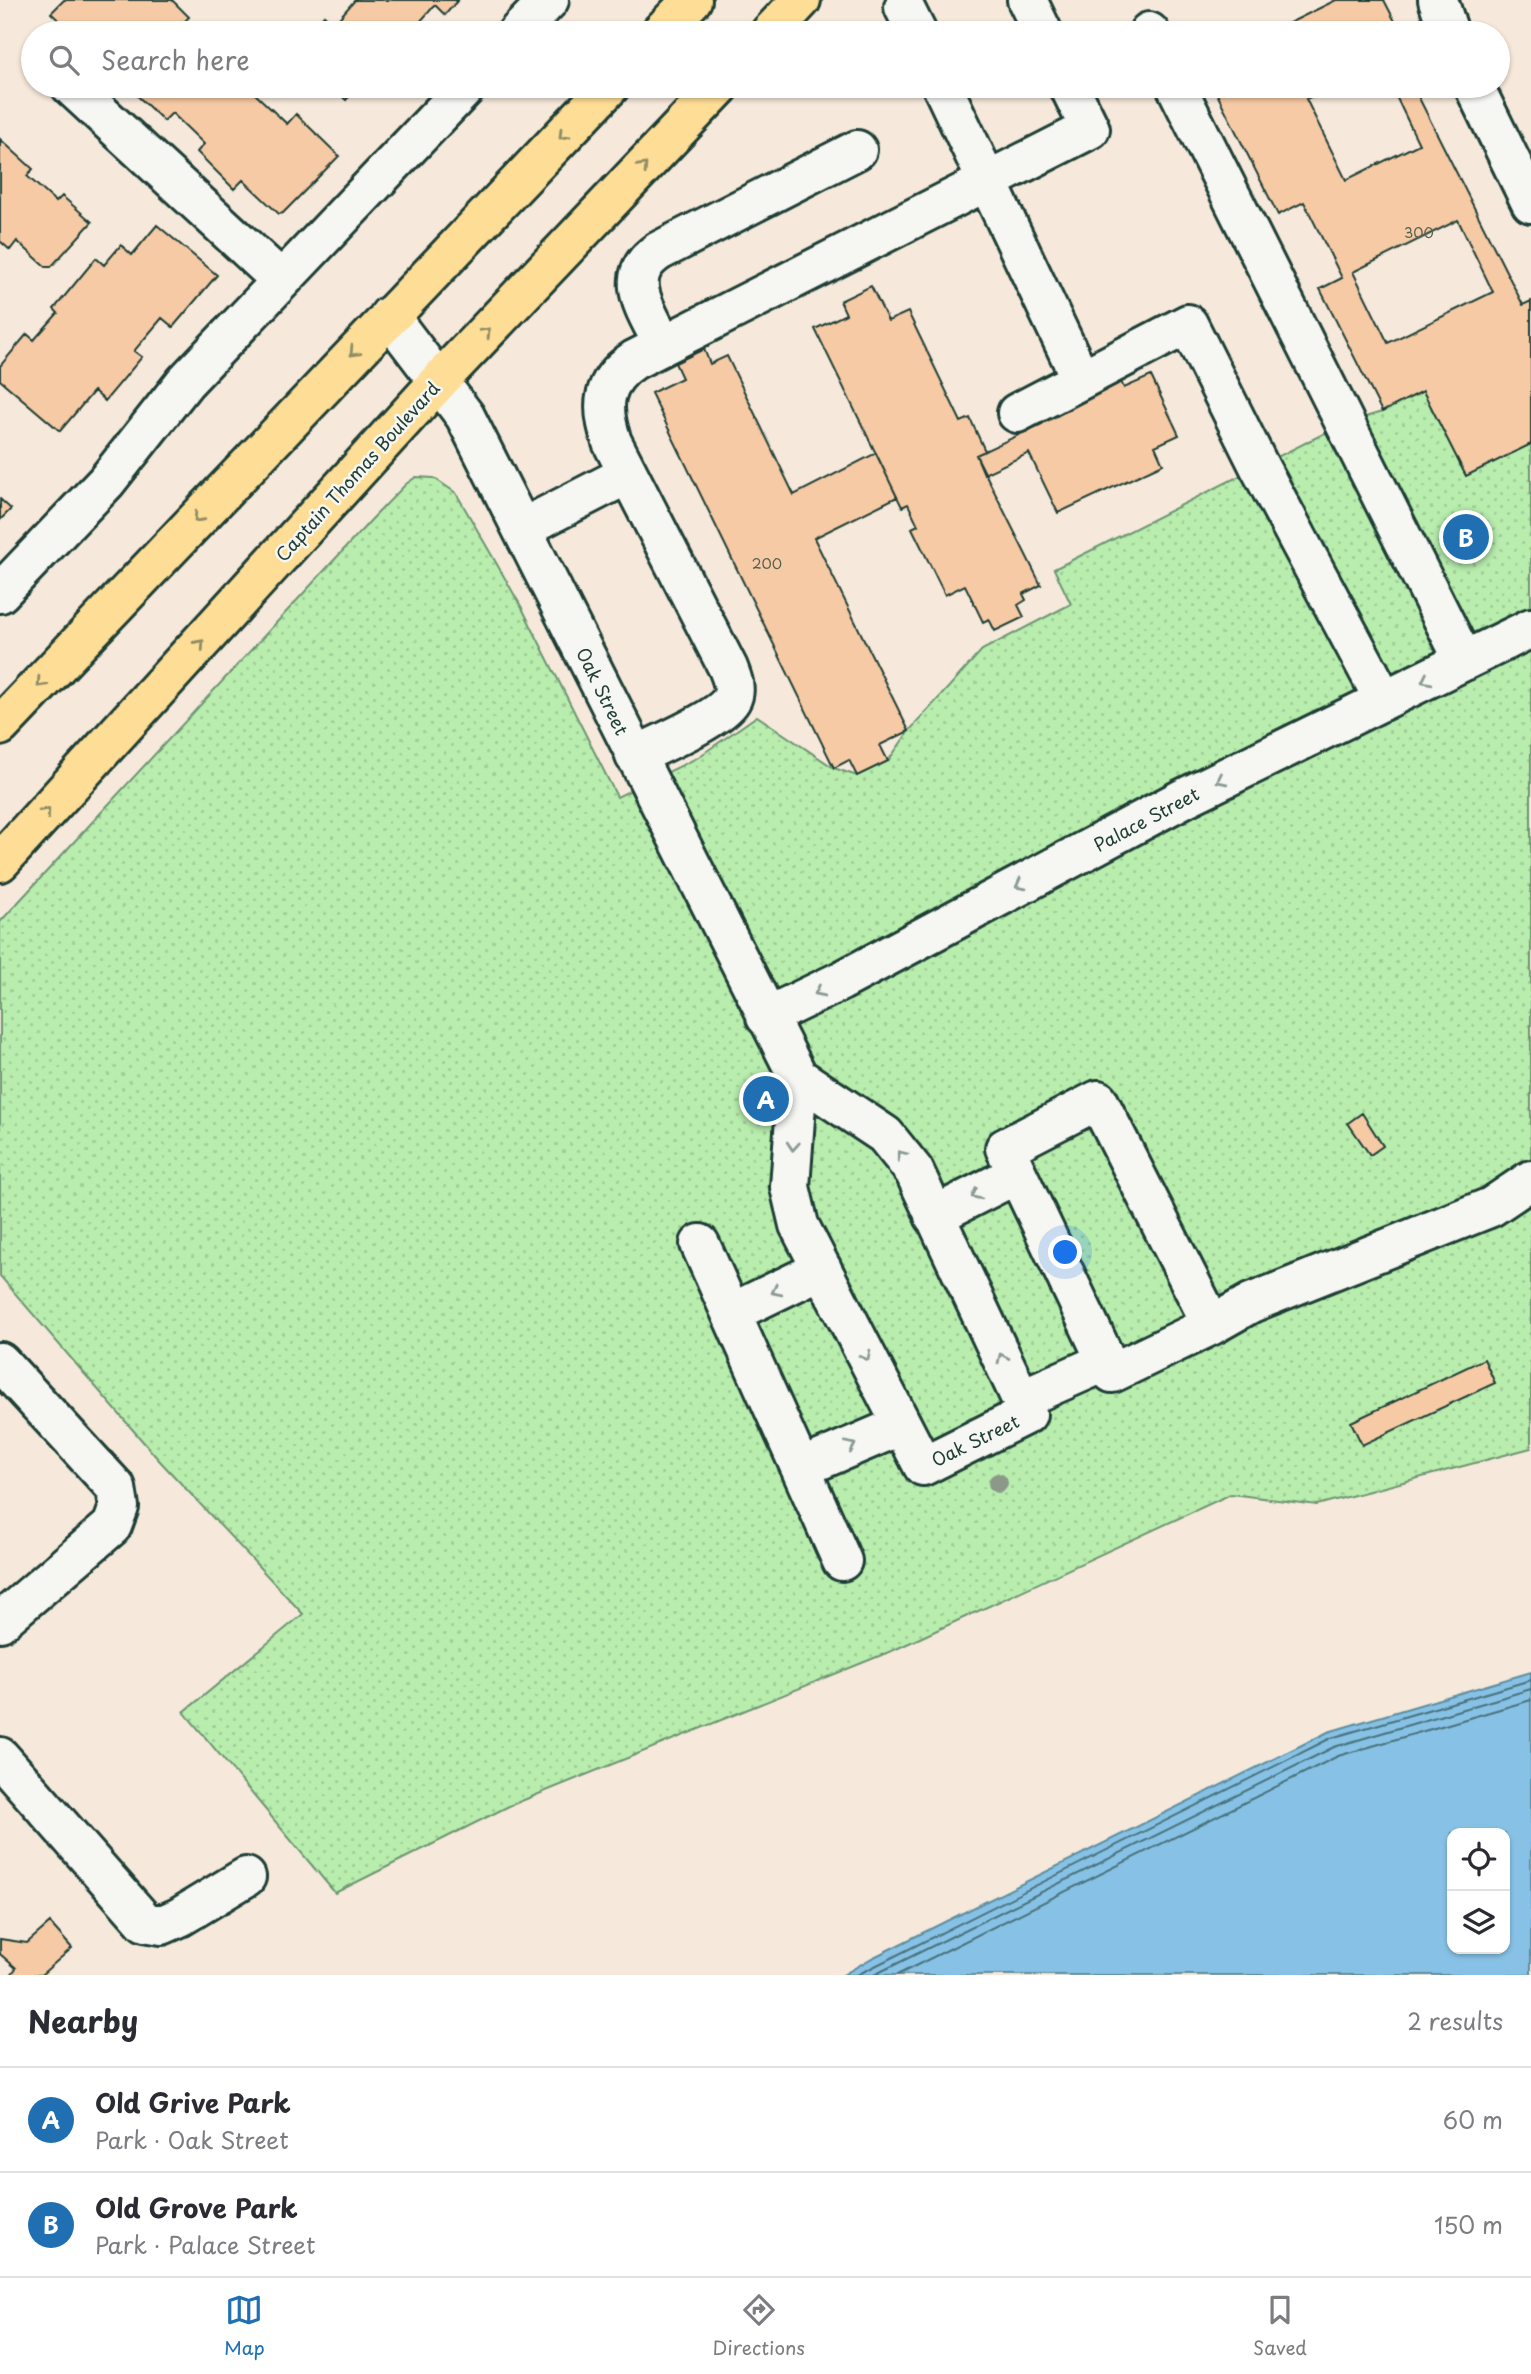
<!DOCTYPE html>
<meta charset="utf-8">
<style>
:root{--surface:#fff;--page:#f2f2f3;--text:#2b2b33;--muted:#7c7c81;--line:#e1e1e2;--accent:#1f6fb2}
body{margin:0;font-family:"Playpen Sans",sans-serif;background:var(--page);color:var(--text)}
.controls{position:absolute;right:21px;bottom:21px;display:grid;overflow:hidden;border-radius:14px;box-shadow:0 2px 5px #0004}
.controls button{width:63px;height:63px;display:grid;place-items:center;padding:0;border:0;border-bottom:2px solid var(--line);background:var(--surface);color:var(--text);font:35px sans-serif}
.you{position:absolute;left:1066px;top:1253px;width:24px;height:24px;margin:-18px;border:5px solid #fff;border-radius:50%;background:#1a73e8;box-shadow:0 0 0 10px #1a73e833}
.badge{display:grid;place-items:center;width:46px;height:46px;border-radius:50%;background:var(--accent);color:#fff;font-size:23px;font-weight:700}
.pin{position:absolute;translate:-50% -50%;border:4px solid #fff;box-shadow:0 2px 7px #0006}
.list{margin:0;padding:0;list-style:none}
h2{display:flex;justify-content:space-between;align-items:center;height:91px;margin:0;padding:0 28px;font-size:30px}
h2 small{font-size:23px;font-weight:400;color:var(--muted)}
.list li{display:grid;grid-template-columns:46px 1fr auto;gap:21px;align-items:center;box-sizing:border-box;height:105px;padding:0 28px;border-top:2px solid var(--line)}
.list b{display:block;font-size:26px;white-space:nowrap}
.list p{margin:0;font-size:23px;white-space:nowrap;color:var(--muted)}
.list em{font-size:23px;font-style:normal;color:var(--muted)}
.icon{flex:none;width:38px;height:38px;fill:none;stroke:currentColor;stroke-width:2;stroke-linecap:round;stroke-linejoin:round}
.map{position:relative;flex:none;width:1531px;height:1975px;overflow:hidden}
.search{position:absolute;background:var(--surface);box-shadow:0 2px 5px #0004;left:21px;right:21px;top:21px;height:77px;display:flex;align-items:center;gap:18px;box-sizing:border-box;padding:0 24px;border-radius:38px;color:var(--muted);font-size:26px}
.sheet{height:301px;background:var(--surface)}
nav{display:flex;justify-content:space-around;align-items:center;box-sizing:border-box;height:98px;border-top:2px solid var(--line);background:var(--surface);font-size:19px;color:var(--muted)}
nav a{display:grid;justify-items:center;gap:4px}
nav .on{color:var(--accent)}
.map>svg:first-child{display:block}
.park{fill:url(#park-dots);stroke:#6c9571;stroke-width:2}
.water{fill:#87c2e6;stroke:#5d8d9f;stroke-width:2;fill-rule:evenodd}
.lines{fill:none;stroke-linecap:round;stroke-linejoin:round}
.shore{stroke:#49727b;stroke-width:2}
.building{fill:#f6caa5;stroke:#1f3d34;stroke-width:2;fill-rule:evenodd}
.minor-casing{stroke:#1f3d34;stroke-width:44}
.major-casing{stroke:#1f3d34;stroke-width:44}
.minor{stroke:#f6f6f2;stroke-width:38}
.major{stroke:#fedd96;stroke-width:38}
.tree{fill:#8c9989}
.oneway{stroke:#8e8d65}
.oneway2{stroke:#8a9a93}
.labels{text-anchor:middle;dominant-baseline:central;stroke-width:5;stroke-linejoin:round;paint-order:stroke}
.number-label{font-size:14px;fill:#556050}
.street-label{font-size:18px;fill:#1f3d34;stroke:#f6f6f2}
</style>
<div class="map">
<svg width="1531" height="1975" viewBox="0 0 1531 1975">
<defs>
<pattern id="park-dots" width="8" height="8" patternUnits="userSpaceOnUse" patternTransform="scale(1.75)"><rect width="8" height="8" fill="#b8edae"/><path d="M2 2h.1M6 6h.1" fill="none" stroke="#9ecc96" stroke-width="1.8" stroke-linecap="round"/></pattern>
</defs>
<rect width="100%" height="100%" fill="#f6e9db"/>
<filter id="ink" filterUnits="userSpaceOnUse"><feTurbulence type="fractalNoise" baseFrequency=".0143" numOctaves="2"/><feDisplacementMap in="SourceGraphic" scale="14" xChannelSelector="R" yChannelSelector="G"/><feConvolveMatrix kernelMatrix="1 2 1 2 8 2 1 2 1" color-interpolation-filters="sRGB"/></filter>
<g filter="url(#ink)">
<!-- park -->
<path class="park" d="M1423,391L1466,476L1531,444V1448L1317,1505L1231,1494L894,1650L509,1806L335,1893L184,1712L303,1614L158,1459L0,1276V922L372,519L406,484L416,477L434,478L456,493L522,608L617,797L697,758L757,716L834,768L857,776L888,761L909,731L982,650L1071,604L1054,569L1345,423L1382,412Z"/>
<!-- water -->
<path class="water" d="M1531,1672V1975H843L872,1958L1328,1732ZM1452,1833H1505V1949H1452Z"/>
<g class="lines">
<!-- shore -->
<path class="shore" d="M857,1975L1331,1738L1531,1680
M874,1975L1334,1747L1531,1689
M897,1975L1338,1756L1531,1700"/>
</g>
<!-- building -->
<path class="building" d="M64,0H172L189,17L182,24L192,33H72L51,13Z
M355,0H458L445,15L435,5L410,33H307L324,15L334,24Z
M1336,0H1384L1401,33H1269Z
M127,86H259L253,92L287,124L296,114L339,156L283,213L279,214L243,180L234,189L197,152L204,144L172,113L164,121Z
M331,86H359L346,100Z
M1213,86H1334L1306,99L1346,180L1419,144L1391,86H1413L1523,305L1531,301V444L1466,476L1423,391L1382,412L1320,289L1342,278L1304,202L1278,215ZM1458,220L1493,292L1388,343L1353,272Z
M0,139L33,169L27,176L56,202L62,196L92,222L51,267H46L17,241L10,250L0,241Z
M157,225L217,275L173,327L162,318L134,351L142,357L105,401L94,391L60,431L0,380V366L27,334L34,340L58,313L54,309L96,258L104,265L121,245L132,255Z
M871,286L888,321L908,312L961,422L970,418L985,451L976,455L1041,585L1023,594L1026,600L1018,605L1024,617L995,631L989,619L983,622L965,585L945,595L912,528L918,525L908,504L902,507L815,329L846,314L840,301Z
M704,349L710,364L727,356L794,495L876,453L897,497L814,538L909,731L880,745L888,761L857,776L849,760L834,768L651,393L682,378L675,363Z
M1151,376L1179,435L1155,446L1163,464L1058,513L1029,453L984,474L976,455L1042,424L1040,418L1120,380L1124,388Z
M0,499L11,509L0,520Z
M1362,1113L1383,1146L1370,1155L1348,1123Z
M1484,1359L1495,1383L1362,1445L1351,1422Z
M50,1923L72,1948L41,1975H11L16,1968L0,1954V1939L27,1943Z"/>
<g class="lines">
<!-- minor casing -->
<g class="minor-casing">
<path id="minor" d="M1027,0L1043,33
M1438,0L1449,33
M904,7L917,33
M1149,32L1150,33
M517,33L549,0
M71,86L281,280
M942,86L1081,379
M1176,86L1464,661
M1474,86L1531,203
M389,316L465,416L798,1077L885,1135L914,1171L1021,1399L1027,1414L923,1466L799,1225L790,1187L798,1077
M663,345C648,312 619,277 659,251L857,150
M1017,413L1188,324L1259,466L1384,700
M523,528L628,474
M0,593L106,482L185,382L467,86
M635,756C657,745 720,719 731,700C737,690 732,678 728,668L612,442C600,407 601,382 634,360L1090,129L1069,86
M766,1017L841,981L1184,798L1531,628
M934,1216L1017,1174
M700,1244L842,1561
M731,1313L822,1269
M1212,1325L1098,1100L1005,1148L1112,1373L1212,1325L1251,1303L1491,1207L1531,1180
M0,1362L116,1488L119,1507L112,1526L0,1622
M1021,1399L1107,1361
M801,1468L902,1425
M0,1757L145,1922L162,1925L180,1917L246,1877"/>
</g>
<!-- major casing -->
<g class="major-casing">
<path id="major" d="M660,33L692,0
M770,33L801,0
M0,726L610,86
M0,862L439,381L720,86"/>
</g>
<!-- minor -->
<use href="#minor" class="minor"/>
<!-- major -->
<use href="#major" class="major"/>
</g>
<!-- trees -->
<circle class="tree" cx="998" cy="1483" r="10"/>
<!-- one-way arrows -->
<defs><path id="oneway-chevron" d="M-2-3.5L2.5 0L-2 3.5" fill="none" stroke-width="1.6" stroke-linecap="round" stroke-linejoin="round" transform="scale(1.75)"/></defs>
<g class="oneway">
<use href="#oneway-chevron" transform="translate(563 135) rotate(134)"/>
<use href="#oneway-chevron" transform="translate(643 167) rotate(-47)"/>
<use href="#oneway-chevron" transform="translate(486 332) rotate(-47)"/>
<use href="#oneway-chevron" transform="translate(354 352) rotate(133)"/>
<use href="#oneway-chevron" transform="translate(198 518) rotate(133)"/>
<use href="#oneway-chevron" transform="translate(200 644) rotate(-48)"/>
<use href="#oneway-chevron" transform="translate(41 683) rotate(133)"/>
<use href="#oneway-chevron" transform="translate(46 812) rotate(-48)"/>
</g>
<g class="oneway2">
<use href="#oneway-chevron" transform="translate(1426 680) rotate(154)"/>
<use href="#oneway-chevron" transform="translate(1221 780) rotate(154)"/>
<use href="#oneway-chevron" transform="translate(1020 885) rotate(152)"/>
<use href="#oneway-chevron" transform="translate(819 992) rotate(154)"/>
<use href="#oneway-chevron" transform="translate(793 1146) rotate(94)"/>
<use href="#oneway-chevron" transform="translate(901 1155) rotate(-128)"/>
<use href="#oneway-chevron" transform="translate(976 1195) rotate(153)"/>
<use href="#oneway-chevron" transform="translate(776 1291) rotate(154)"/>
<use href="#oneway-chevron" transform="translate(866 1356) rotate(63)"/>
<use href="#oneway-chevron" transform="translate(1002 1358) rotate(-115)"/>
<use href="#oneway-chevron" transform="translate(851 1446) rotate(-24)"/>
</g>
</g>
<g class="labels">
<!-- number labels -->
<g class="number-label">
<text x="1419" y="232">300</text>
<text x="767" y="563">200</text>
</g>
<!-- street labels -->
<g class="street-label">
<text transform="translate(357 471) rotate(-48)">Captain Thomas Boulevard</text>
<text transform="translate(603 691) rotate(64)">Oak Street</text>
<text transform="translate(1146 819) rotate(-28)">Palace Street</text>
<text transform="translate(975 1440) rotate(-26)">Oak Street</text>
</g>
</g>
</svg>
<div class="controls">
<button><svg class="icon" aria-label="locate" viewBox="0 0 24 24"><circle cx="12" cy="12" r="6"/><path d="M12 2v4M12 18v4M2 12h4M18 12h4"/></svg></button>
<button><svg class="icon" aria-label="layers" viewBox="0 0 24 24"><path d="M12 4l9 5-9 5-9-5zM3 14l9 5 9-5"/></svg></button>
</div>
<div class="you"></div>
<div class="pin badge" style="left:766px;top:1099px">A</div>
<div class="pin badge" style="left:1466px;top:537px">B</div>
<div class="search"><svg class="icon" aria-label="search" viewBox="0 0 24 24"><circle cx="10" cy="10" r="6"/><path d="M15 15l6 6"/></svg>Search here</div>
</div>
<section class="sheet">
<h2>Nearby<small>2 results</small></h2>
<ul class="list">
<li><span class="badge">A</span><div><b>Old Grive Park</b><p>Park · Oak Street</p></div><em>60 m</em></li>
<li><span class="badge">B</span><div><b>Old Grove Park</b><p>Park · Palace Street</p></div><em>150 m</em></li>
</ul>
</section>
<nav>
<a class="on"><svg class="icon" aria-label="map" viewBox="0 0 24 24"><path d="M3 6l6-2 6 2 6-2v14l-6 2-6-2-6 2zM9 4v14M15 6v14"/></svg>Map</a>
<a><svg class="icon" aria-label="directions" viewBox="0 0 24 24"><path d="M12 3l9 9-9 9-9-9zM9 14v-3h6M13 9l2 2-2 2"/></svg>Directions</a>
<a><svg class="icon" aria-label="saved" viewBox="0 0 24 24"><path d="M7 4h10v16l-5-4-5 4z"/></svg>Saved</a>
</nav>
